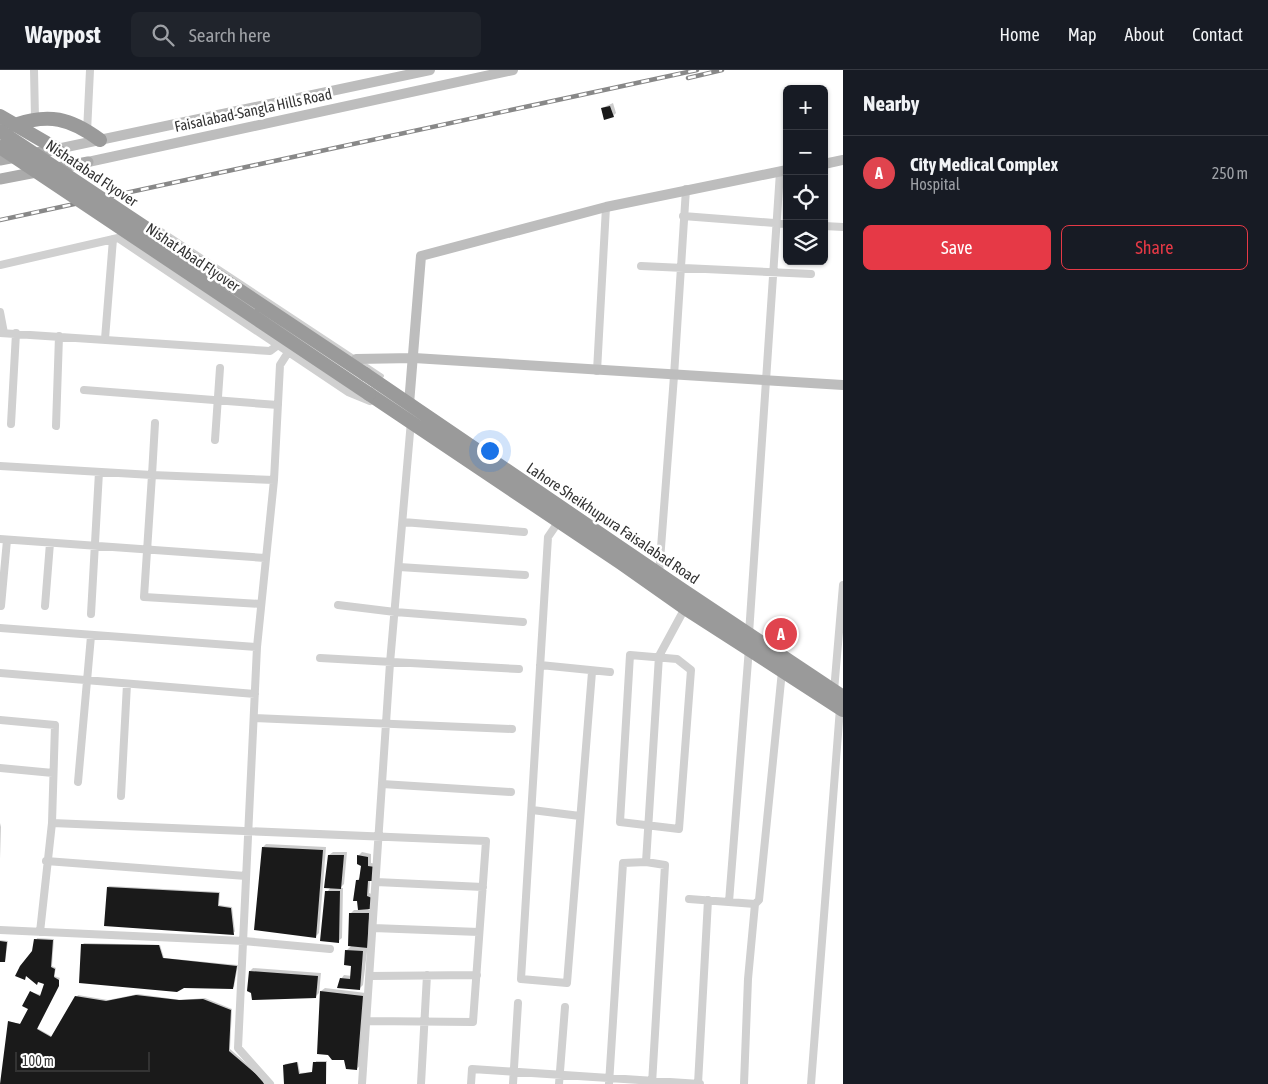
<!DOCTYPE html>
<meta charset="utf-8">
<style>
:root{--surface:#171b24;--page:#20242c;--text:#f1f3f6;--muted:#9ea1a6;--line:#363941;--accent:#e63946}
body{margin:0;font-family:"Asap Condensed",sans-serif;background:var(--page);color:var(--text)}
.controls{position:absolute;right:15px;top:15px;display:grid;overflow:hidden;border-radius:8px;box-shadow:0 1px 4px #0004}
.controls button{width:45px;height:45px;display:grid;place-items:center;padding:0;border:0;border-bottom:1px solid var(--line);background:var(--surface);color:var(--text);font:25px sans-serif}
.scale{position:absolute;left:15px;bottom:12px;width:135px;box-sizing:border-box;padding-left:5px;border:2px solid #333;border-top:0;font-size:14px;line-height:18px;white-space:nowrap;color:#333;-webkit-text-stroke:4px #fff;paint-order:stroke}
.you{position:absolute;left:489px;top:380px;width:18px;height:18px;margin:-12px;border:4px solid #fff;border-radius:50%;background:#1a73e8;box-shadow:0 0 0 8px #1a73e833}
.badge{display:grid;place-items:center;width:32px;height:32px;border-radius:50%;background:var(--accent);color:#fff;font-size:16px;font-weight:700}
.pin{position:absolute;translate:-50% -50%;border:2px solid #fff;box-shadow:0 1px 5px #0006}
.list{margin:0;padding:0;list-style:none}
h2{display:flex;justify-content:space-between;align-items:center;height:65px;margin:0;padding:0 20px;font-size:21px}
h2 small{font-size:16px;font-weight:400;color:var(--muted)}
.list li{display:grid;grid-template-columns:32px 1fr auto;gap:15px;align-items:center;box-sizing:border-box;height:75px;padding:0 20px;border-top:1px solid var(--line)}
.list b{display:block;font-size:19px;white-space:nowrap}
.list p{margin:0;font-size:16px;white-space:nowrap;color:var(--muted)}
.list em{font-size:16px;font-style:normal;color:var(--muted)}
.actions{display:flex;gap:10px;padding:15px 20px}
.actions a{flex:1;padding:11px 0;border:1px solid var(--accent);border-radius:8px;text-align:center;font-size:18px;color:var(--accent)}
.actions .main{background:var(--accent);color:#fff}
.icon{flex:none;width:28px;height:28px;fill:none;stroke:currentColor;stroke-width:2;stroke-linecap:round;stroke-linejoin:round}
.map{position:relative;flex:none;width:843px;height:1014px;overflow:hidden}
header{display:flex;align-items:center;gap:30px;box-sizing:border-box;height:70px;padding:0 25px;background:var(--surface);border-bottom:1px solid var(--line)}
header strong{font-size:24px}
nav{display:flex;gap:28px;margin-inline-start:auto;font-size:18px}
.search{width:350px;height:45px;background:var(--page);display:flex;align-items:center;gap:12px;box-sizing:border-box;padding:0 18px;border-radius:8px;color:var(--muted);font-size:19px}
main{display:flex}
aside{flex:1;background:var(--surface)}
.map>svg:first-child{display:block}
.shadow{fill:#0003}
.building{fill:#1a1a1a}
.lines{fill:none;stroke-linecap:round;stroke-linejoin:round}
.lane{stroke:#d0d0d0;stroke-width:4}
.street{stroke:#d0d0d0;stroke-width:8}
.secondary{stroke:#bdbdbd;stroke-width:10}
.primary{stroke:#ababab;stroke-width:11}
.highway{stroke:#9a9a9a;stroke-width:14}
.rail-casing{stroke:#888;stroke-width:4.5}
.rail{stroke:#fff;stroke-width:2.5;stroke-dasharray:8;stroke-linecap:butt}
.highway-bridge{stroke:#9a9a9a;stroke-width:14}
.labels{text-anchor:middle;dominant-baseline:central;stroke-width:5;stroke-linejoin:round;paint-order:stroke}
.street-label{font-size:15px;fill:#333;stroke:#fff}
</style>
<header>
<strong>Waypost</strong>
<div class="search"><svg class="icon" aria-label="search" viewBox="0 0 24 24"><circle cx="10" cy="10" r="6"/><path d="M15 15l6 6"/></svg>Search here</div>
<nav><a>Home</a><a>Map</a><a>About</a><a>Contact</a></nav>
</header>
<main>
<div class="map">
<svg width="843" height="1014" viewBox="0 0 843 1014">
<rect width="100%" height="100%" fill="#fff"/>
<!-- shadow -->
<path class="shadow" d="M613,33L616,43L613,46L602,38Z
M0,753L1,757L0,789Z
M266,774L326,777L319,863L316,866L263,777Z
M333,782H347L344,814L340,818H343L342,868L338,871L327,822L331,817L329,785Z
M362,782L371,784V793L377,794L370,810L369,823L374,825L373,835L368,840H372L363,915L359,919L341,909L344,905L352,906V895L347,880L352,875L351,843L354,840H359L357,810L361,807L362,795L358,786Z
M109,816L220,822L219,835L232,837L235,862L108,817Z
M37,868L54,869L52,896L56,898L54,906L60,908L37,958L53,967L78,925L108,930L138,924L181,930L205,928L232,939L230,979L263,1008L266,1014H1L9,952L22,954L30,939L31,922L41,925L46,914L26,905L25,908Z
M0,870L8,871L5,891H0Z
M84,873L160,875L164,888L238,895L234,917L83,874Z
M253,898L321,903L319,923L316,926L253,922L250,901Z
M325,918L366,923L360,996L356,999L321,921Z
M316,991H327L326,1014H285V994L298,992L300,1003L313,1002Z"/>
<!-- building -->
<path class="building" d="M610,36L614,47L604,50L601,38Z
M262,777L323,780L316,868L254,860Z
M328,785H344L341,819L324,818Z
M357,785L368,787V796L375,797V811H368L367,826L372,828L370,839L358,840L357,831H353L356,810H359L361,796L357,794Z
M107,817L219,823L218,836L231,838L234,865L104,856Z
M325,821H340L339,873L320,871Z
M349,843H369L368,878L348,876Z
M34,869L53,870L51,897L55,899L54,907L59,910V916L37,959L51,967L75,926L106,931L136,925L179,930L203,929L231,940L229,981L262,1009L264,1014H0L8,951L20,954L28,939L22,936L30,921L40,926L44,914L38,912L37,915L26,906L25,910L15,906L20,896L32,881Z
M0,871L7,872L5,892H0Z
M81,874L159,875L163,888L237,896L233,919L184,918L177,922L79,913Z
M345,880L363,881L360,920L337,918L340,908L350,909L351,896L344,895Z
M249,901L318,906L316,928L252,930L251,923L247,921Z
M320,921L363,926L357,1000L346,999L344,990H332L328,985L317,984Z
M297,992L299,1004L312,1002L313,992H326V1014H284L283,995Z"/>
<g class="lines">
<!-- lane -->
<path class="lane" d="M154,155L355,288
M361,292L382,306"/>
<!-- street -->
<path class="street" d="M34,0L35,48
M87,62L90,0
M683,146L787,154
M824,156L843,157
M0,195L118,168L348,322L370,331
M641,196L811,204
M0,242L4,263
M0,263L270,281L278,275
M105,269L113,169
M597,301L606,137
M84,320L278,335
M11,354L16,263
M56,356L59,266
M215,370L220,298
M0,396L152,405L155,353
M559,451L548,467L521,909L567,913L592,602
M403,452L524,462
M0,469L265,488
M399,497L525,505
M659,504L674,306L686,119
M261,534L144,527L152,405L274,410
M338,535L395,542L523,552
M1,536L7,470
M45,536L50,473
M91,544L99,402
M0,558L257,577
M749,564L780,102
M630,585L677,589L691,600L679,759L620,752Z
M320,588L519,599
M540,595L610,602
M0,603L255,624
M834,621L843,515
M254,648L512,659
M0,650L55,655L52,753L40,862
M0,698L53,703
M78,712L91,566
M382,714L511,722
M121,726L127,614
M532,740L580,746
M52,753L486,771L473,952L367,951
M46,791L246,806
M376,812L483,817
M689,829L755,834L748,909L744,1014
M729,832L749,578
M755,834L759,830L782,601
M373,858L479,862
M0,860L244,871L330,879
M370,906L477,905
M270,1014L238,978L257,577L274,410L280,295L289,281
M362,1014L390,593L411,351
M421,1014L427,905
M471,1014L472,999L700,1014
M513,1014L518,933
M559,1014L565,937
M609,1014L623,793L646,792
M652,1014L665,795L646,792L659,586L685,538
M698,1014L708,830
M811,1014L840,638"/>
<!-- secondary -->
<path class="secondary" d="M57,79L430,0
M88,92L513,0
M824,94L843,90
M356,289L414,288L843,315
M409,334L421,186L606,137L787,100"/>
<!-- primary -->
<path class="primary" d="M0,90L57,79
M0,109L88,92"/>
<!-- highway -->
<path class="highway" d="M0,46L57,79
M14,55C49,43 70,48 100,70
M365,304L681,519L843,627
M369,324L621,493L685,538L843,640"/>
<!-- rail casing -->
<g class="rail-casing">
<path id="rail" d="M688,8L722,0
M0,150L697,0"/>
</g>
<!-- rail -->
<use href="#rail" class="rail"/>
<!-- highway-bridge -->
<path class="highway-bridge" d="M0,61L365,304
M0,77L369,324"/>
</g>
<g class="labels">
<!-- street labels -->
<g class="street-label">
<text transform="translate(253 40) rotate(-12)">Faisalabad-Sangla Hills Road</text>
<text transform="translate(92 103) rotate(34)">Nishatabad Flyover</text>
<text transform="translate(193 187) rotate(34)">Nishat Abad Flyover</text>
<text transform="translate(613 453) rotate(34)">Lahore Sheikhupura Faisalabad Road</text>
</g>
</g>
</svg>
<div class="controls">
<button>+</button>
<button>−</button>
<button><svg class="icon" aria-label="locate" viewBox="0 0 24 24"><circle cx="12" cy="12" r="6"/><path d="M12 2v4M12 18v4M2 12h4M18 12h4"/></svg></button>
<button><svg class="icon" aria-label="layers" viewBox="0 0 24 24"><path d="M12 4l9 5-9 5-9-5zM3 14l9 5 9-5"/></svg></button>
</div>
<div class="scale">100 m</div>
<div class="you"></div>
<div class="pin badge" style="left:781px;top:564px;background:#e0444e">A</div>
</div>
<aside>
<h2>Nearby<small></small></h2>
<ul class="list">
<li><span class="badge" style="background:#e0444e">A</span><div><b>City Medical Complex</b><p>Hospital</p></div><em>250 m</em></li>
</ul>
<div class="actions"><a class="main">Save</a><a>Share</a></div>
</aside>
</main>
